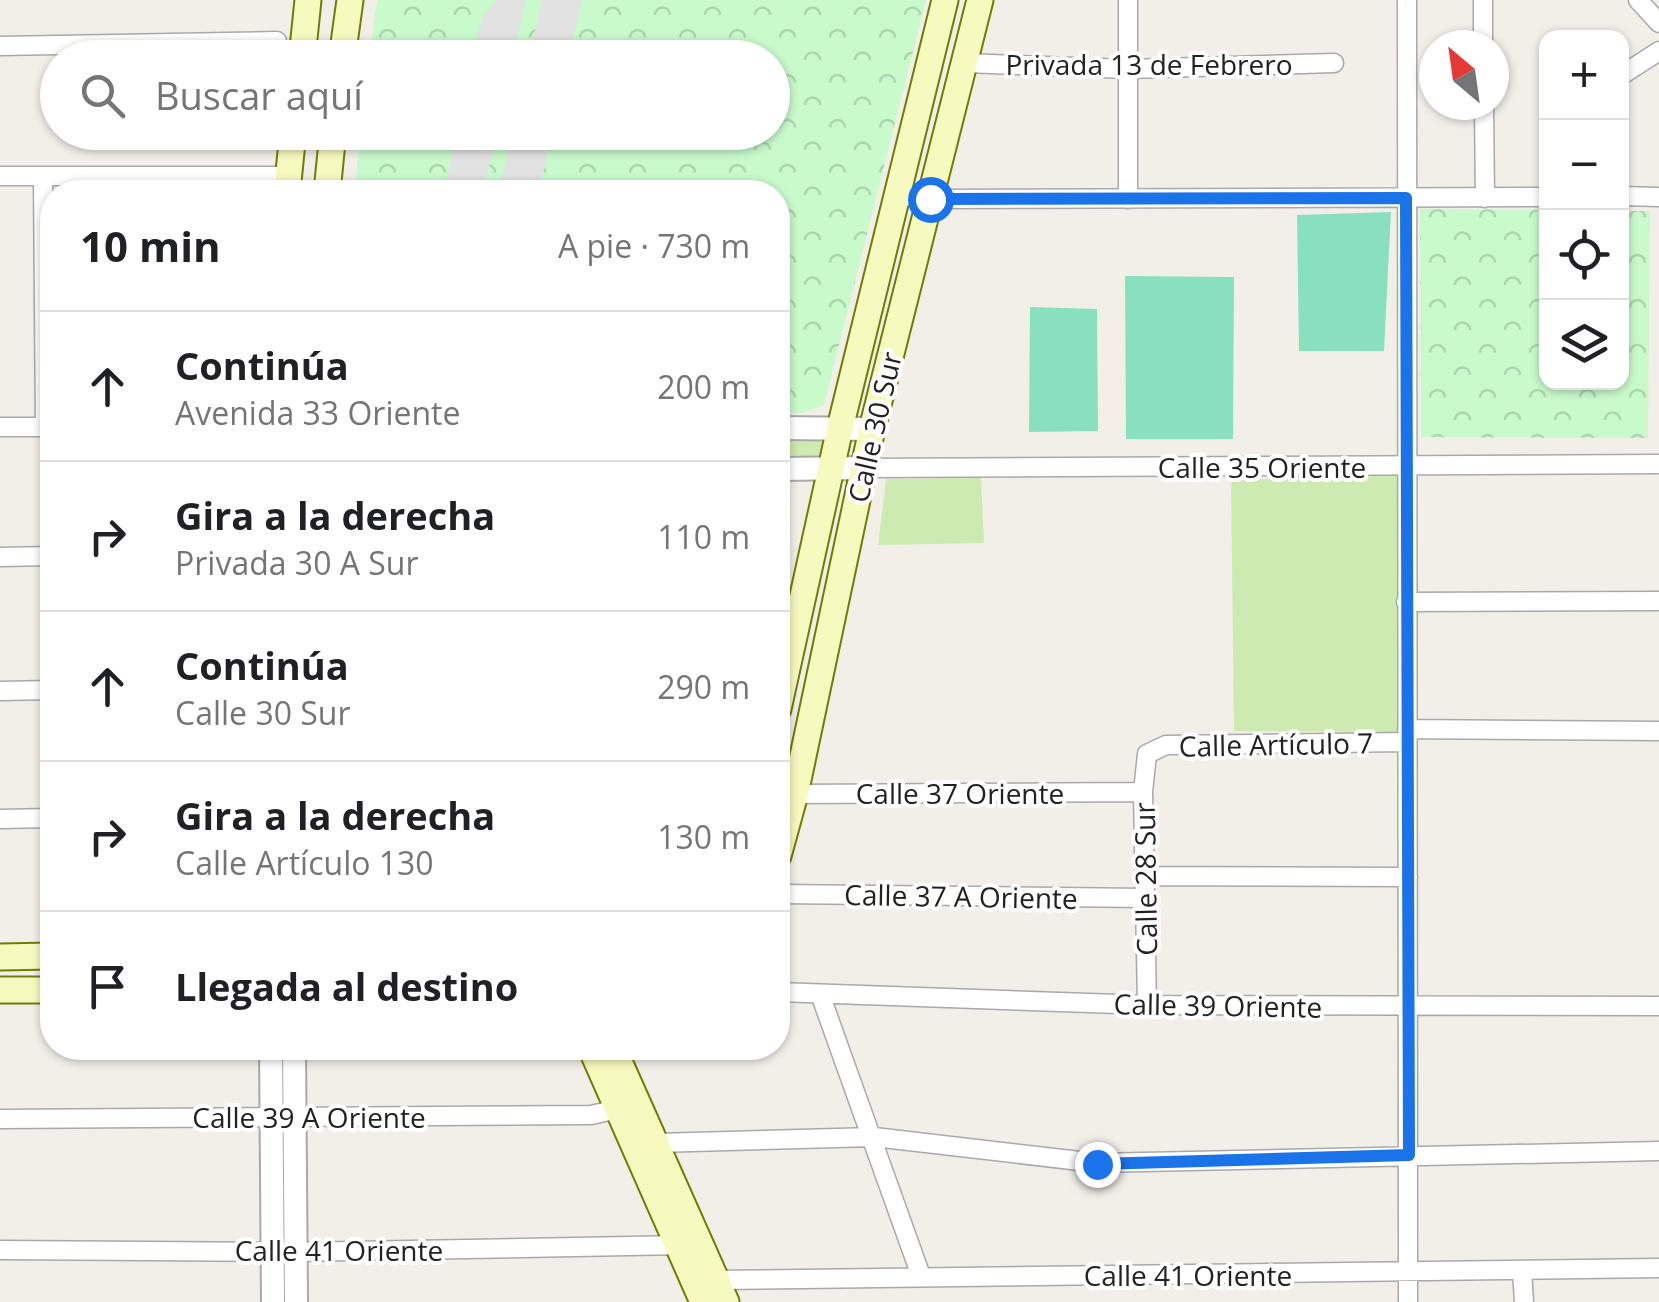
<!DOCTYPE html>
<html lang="es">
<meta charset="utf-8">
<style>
:root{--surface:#fff;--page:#f6f6f6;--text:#202124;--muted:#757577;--line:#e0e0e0}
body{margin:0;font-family:"Open Sans",sans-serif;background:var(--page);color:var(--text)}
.controls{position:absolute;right:30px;top:30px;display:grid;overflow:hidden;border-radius:20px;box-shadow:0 2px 8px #0004}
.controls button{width:90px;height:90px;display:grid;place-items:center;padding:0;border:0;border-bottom:2px solid var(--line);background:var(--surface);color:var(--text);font:50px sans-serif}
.compass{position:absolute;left:1419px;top:30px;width:90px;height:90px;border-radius:50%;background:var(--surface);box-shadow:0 2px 8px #0004;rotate:331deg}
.stop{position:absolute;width:30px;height:30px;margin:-22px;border:8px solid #1a73e8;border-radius:50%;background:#fff}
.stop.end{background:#1a73e8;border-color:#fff;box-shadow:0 2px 10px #0008}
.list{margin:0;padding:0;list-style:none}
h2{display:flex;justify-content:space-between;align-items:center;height:130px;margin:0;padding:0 40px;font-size:42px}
h2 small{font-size:32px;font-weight:400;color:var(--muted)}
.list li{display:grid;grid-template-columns:65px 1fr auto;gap:30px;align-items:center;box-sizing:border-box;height:150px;padding:0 40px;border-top:2px solid var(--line)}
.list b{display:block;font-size:38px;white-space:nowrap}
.list p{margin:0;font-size:32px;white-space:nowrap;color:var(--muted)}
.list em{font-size:32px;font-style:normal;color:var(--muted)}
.icon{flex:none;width:55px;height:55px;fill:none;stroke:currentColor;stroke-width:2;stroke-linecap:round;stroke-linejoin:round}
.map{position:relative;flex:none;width:1659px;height:1302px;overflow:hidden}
.search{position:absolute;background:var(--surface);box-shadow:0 2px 8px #0004;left:40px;top:40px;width:750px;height:110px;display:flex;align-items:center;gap:25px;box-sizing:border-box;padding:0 35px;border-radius:55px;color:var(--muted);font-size:38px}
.panel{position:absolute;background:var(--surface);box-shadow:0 2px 8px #0004;left:40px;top:180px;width:750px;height:880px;border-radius:40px}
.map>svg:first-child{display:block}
.grass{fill:#cdebb0}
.park{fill:url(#park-crowns)}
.pitch{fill:#88e0be}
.parking{fill:#e2e2e2}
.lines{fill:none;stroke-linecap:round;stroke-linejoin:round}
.minor-casing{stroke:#a9a9a9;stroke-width:21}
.tertiary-casing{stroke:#a9a9a9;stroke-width:26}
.secondary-casing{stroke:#707d05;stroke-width:29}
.minor{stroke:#fff;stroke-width:18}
.tertiary{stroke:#fff;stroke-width:22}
.secondary{stroke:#f7fabf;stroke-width:25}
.route{stroke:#1a73e8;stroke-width:12}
.labels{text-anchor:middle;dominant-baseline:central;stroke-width:8;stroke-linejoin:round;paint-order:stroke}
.street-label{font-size:28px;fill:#222;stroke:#fff}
</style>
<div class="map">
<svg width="1659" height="1302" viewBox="0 0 1659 1302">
<defs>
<pattern id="park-crowns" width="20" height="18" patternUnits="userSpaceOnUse" patternTransform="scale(2.5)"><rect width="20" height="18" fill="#c8facc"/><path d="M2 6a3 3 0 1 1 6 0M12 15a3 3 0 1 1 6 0" fill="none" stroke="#acd6af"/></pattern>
</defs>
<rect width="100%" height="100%" fill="#f2efe9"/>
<!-- grass -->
<path class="grass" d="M778,439H829L830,456L778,457Z
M1399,475V732L1234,731L1231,480Z
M981,478L984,543L878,545L886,479Z"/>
<!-- park -->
<path class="park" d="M377,0H926L824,405L803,413L778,412V192H354L361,133L772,132V58L370,57Z
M1420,209L1546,210V382H1622V211H1650L1648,438L1421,437Z"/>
<!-- pitch -->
<path class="pitch" d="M1391,212L1384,351H1299L1297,215Z
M1125,276L1234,277L1233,439H1126Z
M1030,307L1097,309L1098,431L1029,432Z"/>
<!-- parking -->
<path class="parking" d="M498,0H526L513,57H473L482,17Z
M542,0H582L569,57H529Z
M457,133H497L483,192H443Z
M512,133H552L539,192H499Z"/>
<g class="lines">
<!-- minor casing -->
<g class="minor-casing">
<path id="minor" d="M1128,0V199
M1407,0L1408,1302
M1483,0V45
M1638,0L1659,23
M0,46L277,41
M964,63L1129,69L1334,63
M1622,75L1659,51
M1484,105L1485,198
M0,176H288
M43,177L45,427
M899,195L929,199L1546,197
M1622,196L1659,197
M0,427H52
M864,468L1659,464
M0,557L52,556
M1406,602L1659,601
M0,691L52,690
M1407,729L1659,731
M778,787L795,794L1143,792
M0,819L52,818
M1145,876L1408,877
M778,894L1145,898
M778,992L1147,1005L1659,1006
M820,994L921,1276
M1147,1005L1143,792L1147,754L1166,745L1407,742
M0,1119L591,1115L618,1109
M656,1143L874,1137L1097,1163L1659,1151
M0,1250L295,1252L684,1245
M1522,1270L1524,1302
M716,1280L1659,1268"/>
</g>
<!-- tertiary casing -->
<g class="tertiary-casing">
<path id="tertiary" d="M778,428L872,429
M778,469L864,468
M271,1048L273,1302
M294,1048L296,1302"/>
</g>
<!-- secondary casing -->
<g class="secondary-casing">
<path id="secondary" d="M302,58L308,0
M342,58L350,0
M287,192L293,132
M327,192L333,132
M778,709L840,428L945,0
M778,856L795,794L872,429L980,0
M0,957L52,956
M0,990H52
M591,1048L703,1302
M613,1048L726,1302"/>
</g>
<!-- minor -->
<use href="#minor" class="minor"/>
<!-- tertiary -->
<use href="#tertiary" class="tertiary"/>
<!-- secondary -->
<use href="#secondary" class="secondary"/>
</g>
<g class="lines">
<!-- route -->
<path class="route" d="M930,199L1406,198L1409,1155L1097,1164"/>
</g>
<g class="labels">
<!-- street labels -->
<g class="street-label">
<text x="1149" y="64">Privada 13 de Febrero</text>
<text transform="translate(874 427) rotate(-77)">Calle 30 Sur</text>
<text x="1262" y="467">Calle 35 Oriente</text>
<text transform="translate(1276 744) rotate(-1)">Calle Artículo 7</text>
<text x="960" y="793">Calle 37 Oriente</text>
<text transform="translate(1145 879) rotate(-91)">Calle 28 Sur</text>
<text transform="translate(961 896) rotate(1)">Calle 37 A Oriente</text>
<text transform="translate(1218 1005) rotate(1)">Calle 39 Oriente</text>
<text x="309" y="1117">Calle 39 A Oriente</text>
<text x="339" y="1250">Calle 41 Oriente</text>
<text x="1188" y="1275">Calle 41 Oriente</text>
</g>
</g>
</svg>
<div class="controls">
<button>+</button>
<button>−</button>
<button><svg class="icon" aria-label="locate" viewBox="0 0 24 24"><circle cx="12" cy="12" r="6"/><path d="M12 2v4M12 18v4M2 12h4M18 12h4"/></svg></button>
<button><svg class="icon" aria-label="layers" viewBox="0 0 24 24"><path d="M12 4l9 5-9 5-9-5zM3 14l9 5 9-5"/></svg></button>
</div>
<svg class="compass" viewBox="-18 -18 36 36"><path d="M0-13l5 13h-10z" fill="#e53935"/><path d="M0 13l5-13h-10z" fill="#757577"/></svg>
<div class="stop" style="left:930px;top:199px"></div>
<div class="stop end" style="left:1097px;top:1164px"></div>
<div class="search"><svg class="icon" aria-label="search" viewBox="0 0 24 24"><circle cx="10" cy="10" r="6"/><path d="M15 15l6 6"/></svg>Buscar aquí</div>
<section class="panel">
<h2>10 min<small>A pie · 730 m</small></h2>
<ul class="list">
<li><svg class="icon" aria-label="ahead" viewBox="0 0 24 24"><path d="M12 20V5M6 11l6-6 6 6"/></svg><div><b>Continúa</b><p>Avenida 33 Oriente</p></div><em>200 m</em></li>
<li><svg class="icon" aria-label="right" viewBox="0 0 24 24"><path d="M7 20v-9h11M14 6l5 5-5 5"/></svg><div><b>Gira a la derecha</b><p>Privada 30 A Sur</p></div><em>110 m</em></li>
<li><svg class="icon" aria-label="ahead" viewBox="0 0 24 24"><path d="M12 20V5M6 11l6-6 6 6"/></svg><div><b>Continúa</b><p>Calle 30 Sur</p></div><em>290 m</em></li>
<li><svg class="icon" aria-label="right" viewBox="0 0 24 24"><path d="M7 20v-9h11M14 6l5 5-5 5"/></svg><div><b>Gira a la derecha</b><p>Calle Artículo 130</p></div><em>130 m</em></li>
<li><svg class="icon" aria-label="arrive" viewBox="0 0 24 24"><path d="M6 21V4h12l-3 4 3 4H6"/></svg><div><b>Llegada al destino</b></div></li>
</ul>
</section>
</div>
